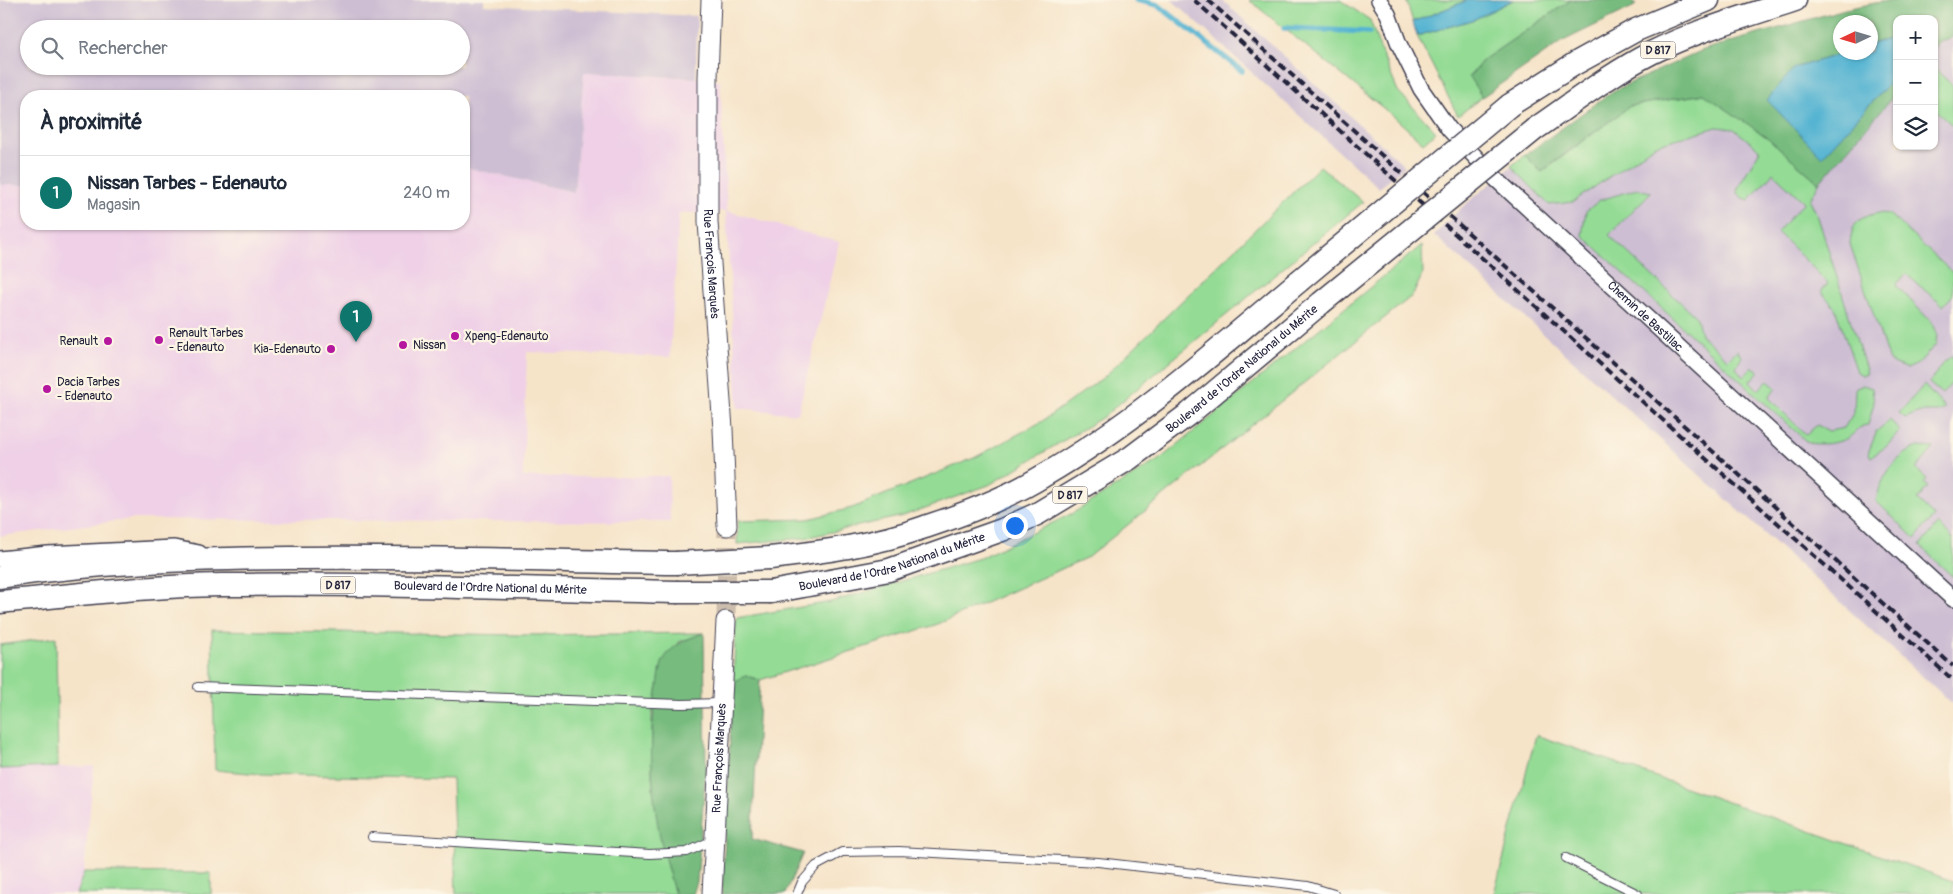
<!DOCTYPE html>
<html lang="fr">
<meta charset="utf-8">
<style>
:root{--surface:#fff;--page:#f2f2f3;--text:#1f2937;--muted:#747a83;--line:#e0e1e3;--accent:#0f766e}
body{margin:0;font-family:Pangolin,sans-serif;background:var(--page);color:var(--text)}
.controls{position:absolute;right:15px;top:15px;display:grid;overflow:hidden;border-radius:10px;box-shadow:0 1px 4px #0004}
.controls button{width:45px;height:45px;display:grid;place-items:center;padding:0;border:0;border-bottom:1px solid var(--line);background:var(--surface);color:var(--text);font:25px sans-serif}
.compass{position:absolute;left:1833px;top:15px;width:45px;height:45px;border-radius:50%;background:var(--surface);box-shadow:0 1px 4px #0004;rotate:266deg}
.you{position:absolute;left:1014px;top:525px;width:18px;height:18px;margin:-12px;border:4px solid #fff;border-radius:50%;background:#1a73e8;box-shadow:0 0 0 8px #1a73e833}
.badge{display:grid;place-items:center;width:32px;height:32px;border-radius:50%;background:var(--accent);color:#fff;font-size:16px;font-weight:700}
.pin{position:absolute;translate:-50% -41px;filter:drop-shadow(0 1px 2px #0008)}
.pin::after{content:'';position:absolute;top:26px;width:18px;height:15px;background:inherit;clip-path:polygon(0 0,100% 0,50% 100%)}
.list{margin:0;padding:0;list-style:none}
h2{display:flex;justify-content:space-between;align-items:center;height:65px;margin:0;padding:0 20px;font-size:21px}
h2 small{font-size:16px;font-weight:400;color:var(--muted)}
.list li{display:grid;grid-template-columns:32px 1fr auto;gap:15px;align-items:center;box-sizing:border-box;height:75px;padding:0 20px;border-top:1px solid var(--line)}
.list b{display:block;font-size:19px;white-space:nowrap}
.list p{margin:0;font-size:16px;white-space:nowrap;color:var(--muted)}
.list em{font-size:16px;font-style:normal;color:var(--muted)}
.icon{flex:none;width:28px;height:28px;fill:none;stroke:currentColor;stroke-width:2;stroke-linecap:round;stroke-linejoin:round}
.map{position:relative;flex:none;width:1953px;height:894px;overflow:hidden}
.search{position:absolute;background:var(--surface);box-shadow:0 1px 4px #0004;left:20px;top:20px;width:450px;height:55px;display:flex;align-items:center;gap:12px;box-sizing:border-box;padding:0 18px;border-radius:28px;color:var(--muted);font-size:19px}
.panel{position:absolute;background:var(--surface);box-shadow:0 1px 4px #0004;left:20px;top:90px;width:450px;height:140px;border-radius:20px}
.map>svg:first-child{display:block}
.built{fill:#efd0e7}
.industrial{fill:#cdbed3;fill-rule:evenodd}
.green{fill:#94db95;stroke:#5b7e68}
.forest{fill:#77bb7e;stroke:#4c6e5c}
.water{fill:#54b4d2;stroke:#3b6b86}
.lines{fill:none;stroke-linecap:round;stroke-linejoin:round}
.stream{stroke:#54b4d2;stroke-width:5.5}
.tertiary-tunnel{stroke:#ccbdad;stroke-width:19;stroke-dasharray:19 9;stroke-linecap:butt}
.service-casing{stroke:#423f50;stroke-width:10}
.minor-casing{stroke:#423f50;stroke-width:18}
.tertiary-casing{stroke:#423f50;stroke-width:21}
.primary-casing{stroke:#423f50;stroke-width:25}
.service{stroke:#fff;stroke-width:8}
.minor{stroke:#fff;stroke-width:15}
.tertiary{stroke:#fff;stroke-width:19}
.primary{stroke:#fff;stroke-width:22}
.rail{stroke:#22223b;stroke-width:4;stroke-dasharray:8 4;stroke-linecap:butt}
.primary-bridge-casing{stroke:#423f50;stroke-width:25;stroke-linecap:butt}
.primary-bridge{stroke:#fff;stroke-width:22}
.poi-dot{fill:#b5179e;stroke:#fcf5e5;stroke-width:2}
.labels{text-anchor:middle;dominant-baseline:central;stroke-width:4.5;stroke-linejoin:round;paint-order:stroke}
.shield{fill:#fcf5e5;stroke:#63616e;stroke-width:1}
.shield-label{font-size:11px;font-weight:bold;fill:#22223b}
.street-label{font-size:12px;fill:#22223b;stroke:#fcf5e5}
.poi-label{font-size:12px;fill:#22223b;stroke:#fcf5e5;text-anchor:start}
</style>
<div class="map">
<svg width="1953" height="894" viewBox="0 0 1953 894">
<rect width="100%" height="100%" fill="#fcf5e5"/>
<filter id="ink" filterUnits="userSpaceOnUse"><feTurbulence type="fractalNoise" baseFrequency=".02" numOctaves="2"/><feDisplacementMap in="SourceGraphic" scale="10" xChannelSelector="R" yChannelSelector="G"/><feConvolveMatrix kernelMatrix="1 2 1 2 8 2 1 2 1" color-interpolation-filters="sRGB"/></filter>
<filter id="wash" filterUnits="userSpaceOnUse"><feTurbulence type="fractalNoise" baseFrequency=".0096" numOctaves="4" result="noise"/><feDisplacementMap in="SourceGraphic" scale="20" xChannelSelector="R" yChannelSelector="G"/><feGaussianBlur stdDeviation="1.12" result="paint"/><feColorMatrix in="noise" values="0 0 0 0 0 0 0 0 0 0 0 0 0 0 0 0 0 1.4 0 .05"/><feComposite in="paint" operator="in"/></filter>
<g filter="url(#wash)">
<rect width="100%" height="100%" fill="#f6e4c9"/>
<!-- built -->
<path class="built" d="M584,72L696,78L720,81L727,211L839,242L798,414L738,408L726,211L679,214L670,357L527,352L523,477L669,476L670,522L132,519L0,536V185H26V224H464V167L574,192Z
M94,766L84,872L76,894H0V769Z"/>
<!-- industrial -->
<path class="industrial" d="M0,0H484V5L697,16L696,78L584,72L574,192L464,167V96H26V185H0ZM29,29H461V66H29Z
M1172,0H1222L1405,166L1379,188Z
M1953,37V704L1434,235L1461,208L1525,155L1542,172L1705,94L1818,183L1897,92V146H1934V48L1940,41Z"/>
<!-- green -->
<path class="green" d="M1249,0H1340L1370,20L1382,54L1398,91L1436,132L1423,143L1393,116Z
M1406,0H1468L1413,22Z
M1513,0H1571L1483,60L1470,77L1482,97L1458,116L1417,36L1475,19Z
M1934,68L1953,86V126L1934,108Z
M1705,94L1768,138L1819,183L1810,200L1818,217L1867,373L1862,375L1857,372L1835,308L1821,291L1828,283L1777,232L1804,202L1773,173L1749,200L1741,197L1737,191L1741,182L1760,150L1734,129L1717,127L1655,145L1573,202L1549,205L1511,166L1525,155L1542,172L1630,106Z
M1320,166L1363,202L1103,417L989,485L903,516L805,538L737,544L738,521L808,519L852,508L974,458L1041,422L1104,377Z
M1637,189L1651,192L1609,235L1697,318L1701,335L1728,359L1737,350L1742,357L1736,367L1743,377L1753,367L1759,371L1750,381L1758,390L1768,381L1776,388L1769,398L1806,435L1817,425L1829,431L1844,428L1854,412L1855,389L1863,385L1872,388L1874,403L1868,425C1859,425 1855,434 1848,438C1836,444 1821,445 1808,443L1582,235L1586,211L1600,200Z
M1878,213L1889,214L1953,273V295L1943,306L1906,274L1896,285L1934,325L1937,334L1936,344L1918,364L1907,369L1889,361L1850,244C1852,223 1857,218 1878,213Z
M1422,245L1423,273L1413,295L1088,557L938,624L760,680L746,676L733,682L736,618L831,602L980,558L1073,513L1160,459Z
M1951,356H1953V382L1942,394L1929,383L1942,364Z
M1924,385L1945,408L1939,412H1920L1905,418L1899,413Z
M1890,420L1900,431L1887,446L1871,457L1868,453L1877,431Z
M1918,447L1934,448L1916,469L1927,479L1924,483L1928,487L1917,500L1934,516L1915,539L1876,501C1882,476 1894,457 1918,447Z
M1938,524L1953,539V577L1920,546Z
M212,630L521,635L704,633L679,642L652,713V777L666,863L675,894H456L452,779L260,774L215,770Z
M56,637L58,767L0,769V645Z
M1536,735L1953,881V894H1494Z
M84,872L211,873V894H76Z"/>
<!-- forest -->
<path class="forest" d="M1571,0H1629L1637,5L1561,42L1482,97L1469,77L1483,60Z
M1891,0H1953V37L1940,41L1934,48V19H1897V37L1871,44L1870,22H1840V52L1844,53L1794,68L1868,106L1897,75V92L1819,183L1768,138L1704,94L1630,106L1541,172L1525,155L1613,91L1703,50L1845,9Z
M704,633L706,767L697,882L693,894H675C654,829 644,754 658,686C659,679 660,670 662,663C670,645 687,639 704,633Z
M746,676L760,680L752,839L803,853L785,894H722L733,682Z"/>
<!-- water -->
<path class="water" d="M1468,0H1513L1475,19L1417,36L1413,22Z
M1897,37V75L1822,157L1767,100L1794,68L1844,53L1870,52L1871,44Z"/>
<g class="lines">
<!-- stream -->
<path class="stream" d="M1136,0L1158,5L1242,71
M1284,28L1369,32"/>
</g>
</g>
<g filter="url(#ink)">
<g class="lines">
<!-- tertiary-tunnel -->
<path class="tertiary-tunnel" d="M726,621L727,526"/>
<!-- service casing -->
<g class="service-casing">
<path id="service" d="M198,687L682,704L721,703
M372,837L650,854L687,852L713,840
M1566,858L1638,894
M797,894L802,882L816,866L842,852L899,851L1098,862L1308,886L1334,894"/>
</g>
<!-- minor casing -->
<g class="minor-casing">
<g id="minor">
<path id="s1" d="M1379,0L1388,14L1399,44L1421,89L1449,129L1496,179L1953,599"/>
<path d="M0,559L48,554L174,548L199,553"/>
</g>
</g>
<!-- tertiary casing -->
<g class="tertiary-casing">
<g id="tertiary">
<path id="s2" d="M711,0L708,77V222L723,429L727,526"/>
<path id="s3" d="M712,894L726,621"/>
</g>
</g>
<!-- primary casing -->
<g class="primary-casing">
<g id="primary">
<path d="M1510,105L1576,63L1636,30L1708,0"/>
<path d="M1535,129C1573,103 1610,74 1651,53C1697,30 1747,16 1795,0"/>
<path d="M770,558C822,552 875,545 925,527C965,514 1007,498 1043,476C1136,422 1217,350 1299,281"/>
<path d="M0,577C96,562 193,559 290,558C419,556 547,561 676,563"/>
<path id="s4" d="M771,592L889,570L1002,530L1037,514L1130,458L1190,413L1321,303"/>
<path id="s5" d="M0,602C74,595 148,586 222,585C373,583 525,589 676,592"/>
</g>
</g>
<!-- service -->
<use href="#service" class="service"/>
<!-- minor -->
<use href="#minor" class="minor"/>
<!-- tertiary -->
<use href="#tertiary" class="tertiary"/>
<!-- primary -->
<use href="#primary" class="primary"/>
<!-- rail -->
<path class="rail" d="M1194,0L1953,680
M1208,0L1953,666"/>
<!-- primary-bridge casing -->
<g class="primary-bridge-casing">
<path id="primary-bridge" d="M1299,281L1510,105
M1321,303L1535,129
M676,563L770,558
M676,592H771"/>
</g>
<!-- primary-bridge -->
<use href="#primary-bridge" class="primary-bridge"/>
</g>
</g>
<!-- markers -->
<g class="poi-dot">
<circle cx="455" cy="336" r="5"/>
<circle cx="159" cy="340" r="5"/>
<circle cx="108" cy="341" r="5"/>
<circle cx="403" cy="345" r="5"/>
<circle cx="331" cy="349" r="5"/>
<circle cx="47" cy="389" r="5"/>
</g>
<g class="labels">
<!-- shield labels -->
<g class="shield">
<rect x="1640.5" y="41.5" width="35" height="17" rx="4"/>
<rect x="1052.5" y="486.5" width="35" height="17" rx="4"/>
<rect x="320.5" y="576.5" width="35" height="17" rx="4"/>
</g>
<g class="shield-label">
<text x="1658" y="50">D 817</text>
<text x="1070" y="495">D 817</text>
<text x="338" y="585">D 817</text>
</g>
<!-- street labels -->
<g class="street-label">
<text stroke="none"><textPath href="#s2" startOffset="264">Rue François Marquès</textPath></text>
<text stroke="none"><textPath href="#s1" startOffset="419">Chemin de Bastillac</textPath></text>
<text stroke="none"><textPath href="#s4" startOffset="530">Boulevard de l'Ordre National du Mérite</textPath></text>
<text stroke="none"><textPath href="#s4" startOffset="125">Boulevard de l'Ordre National du Mérite</textPath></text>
<text stroke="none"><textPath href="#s5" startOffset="491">Boulevard de l'Ordre National du Mérite</textPath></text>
<text stroke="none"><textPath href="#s3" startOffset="136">Rue François Marquès</textPath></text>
</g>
<!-- poi labels -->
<g class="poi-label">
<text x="169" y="333">Renault Tarbes<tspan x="169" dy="14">- Edenauto</tspan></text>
<text x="465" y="336">Xpeng-Edenauto</text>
<text x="98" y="341" text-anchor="end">Renault</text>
<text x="413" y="345">Nissan</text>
<text x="321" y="349" text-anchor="end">Kia-Edenauto</text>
<text x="57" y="382">Dacia Tarbes<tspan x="57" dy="14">- Edenauto</tspan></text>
</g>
</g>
</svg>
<div class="controls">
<button>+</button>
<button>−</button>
<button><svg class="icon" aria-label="layers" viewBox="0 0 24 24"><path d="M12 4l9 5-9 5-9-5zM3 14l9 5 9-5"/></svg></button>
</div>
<svg class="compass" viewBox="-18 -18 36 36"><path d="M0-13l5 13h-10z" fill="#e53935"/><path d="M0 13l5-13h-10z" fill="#747a83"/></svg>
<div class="you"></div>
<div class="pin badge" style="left:356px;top:342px">1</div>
<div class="search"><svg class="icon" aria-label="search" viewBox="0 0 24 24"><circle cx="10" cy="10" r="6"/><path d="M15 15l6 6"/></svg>Rechercher</div>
<section class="panel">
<h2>À proximité<small></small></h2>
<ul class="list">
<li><span class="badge">1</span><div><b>Nissan Tarbes - Edenauto</b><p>Magasin</p></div><em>240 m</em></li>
</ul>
</section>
</div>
